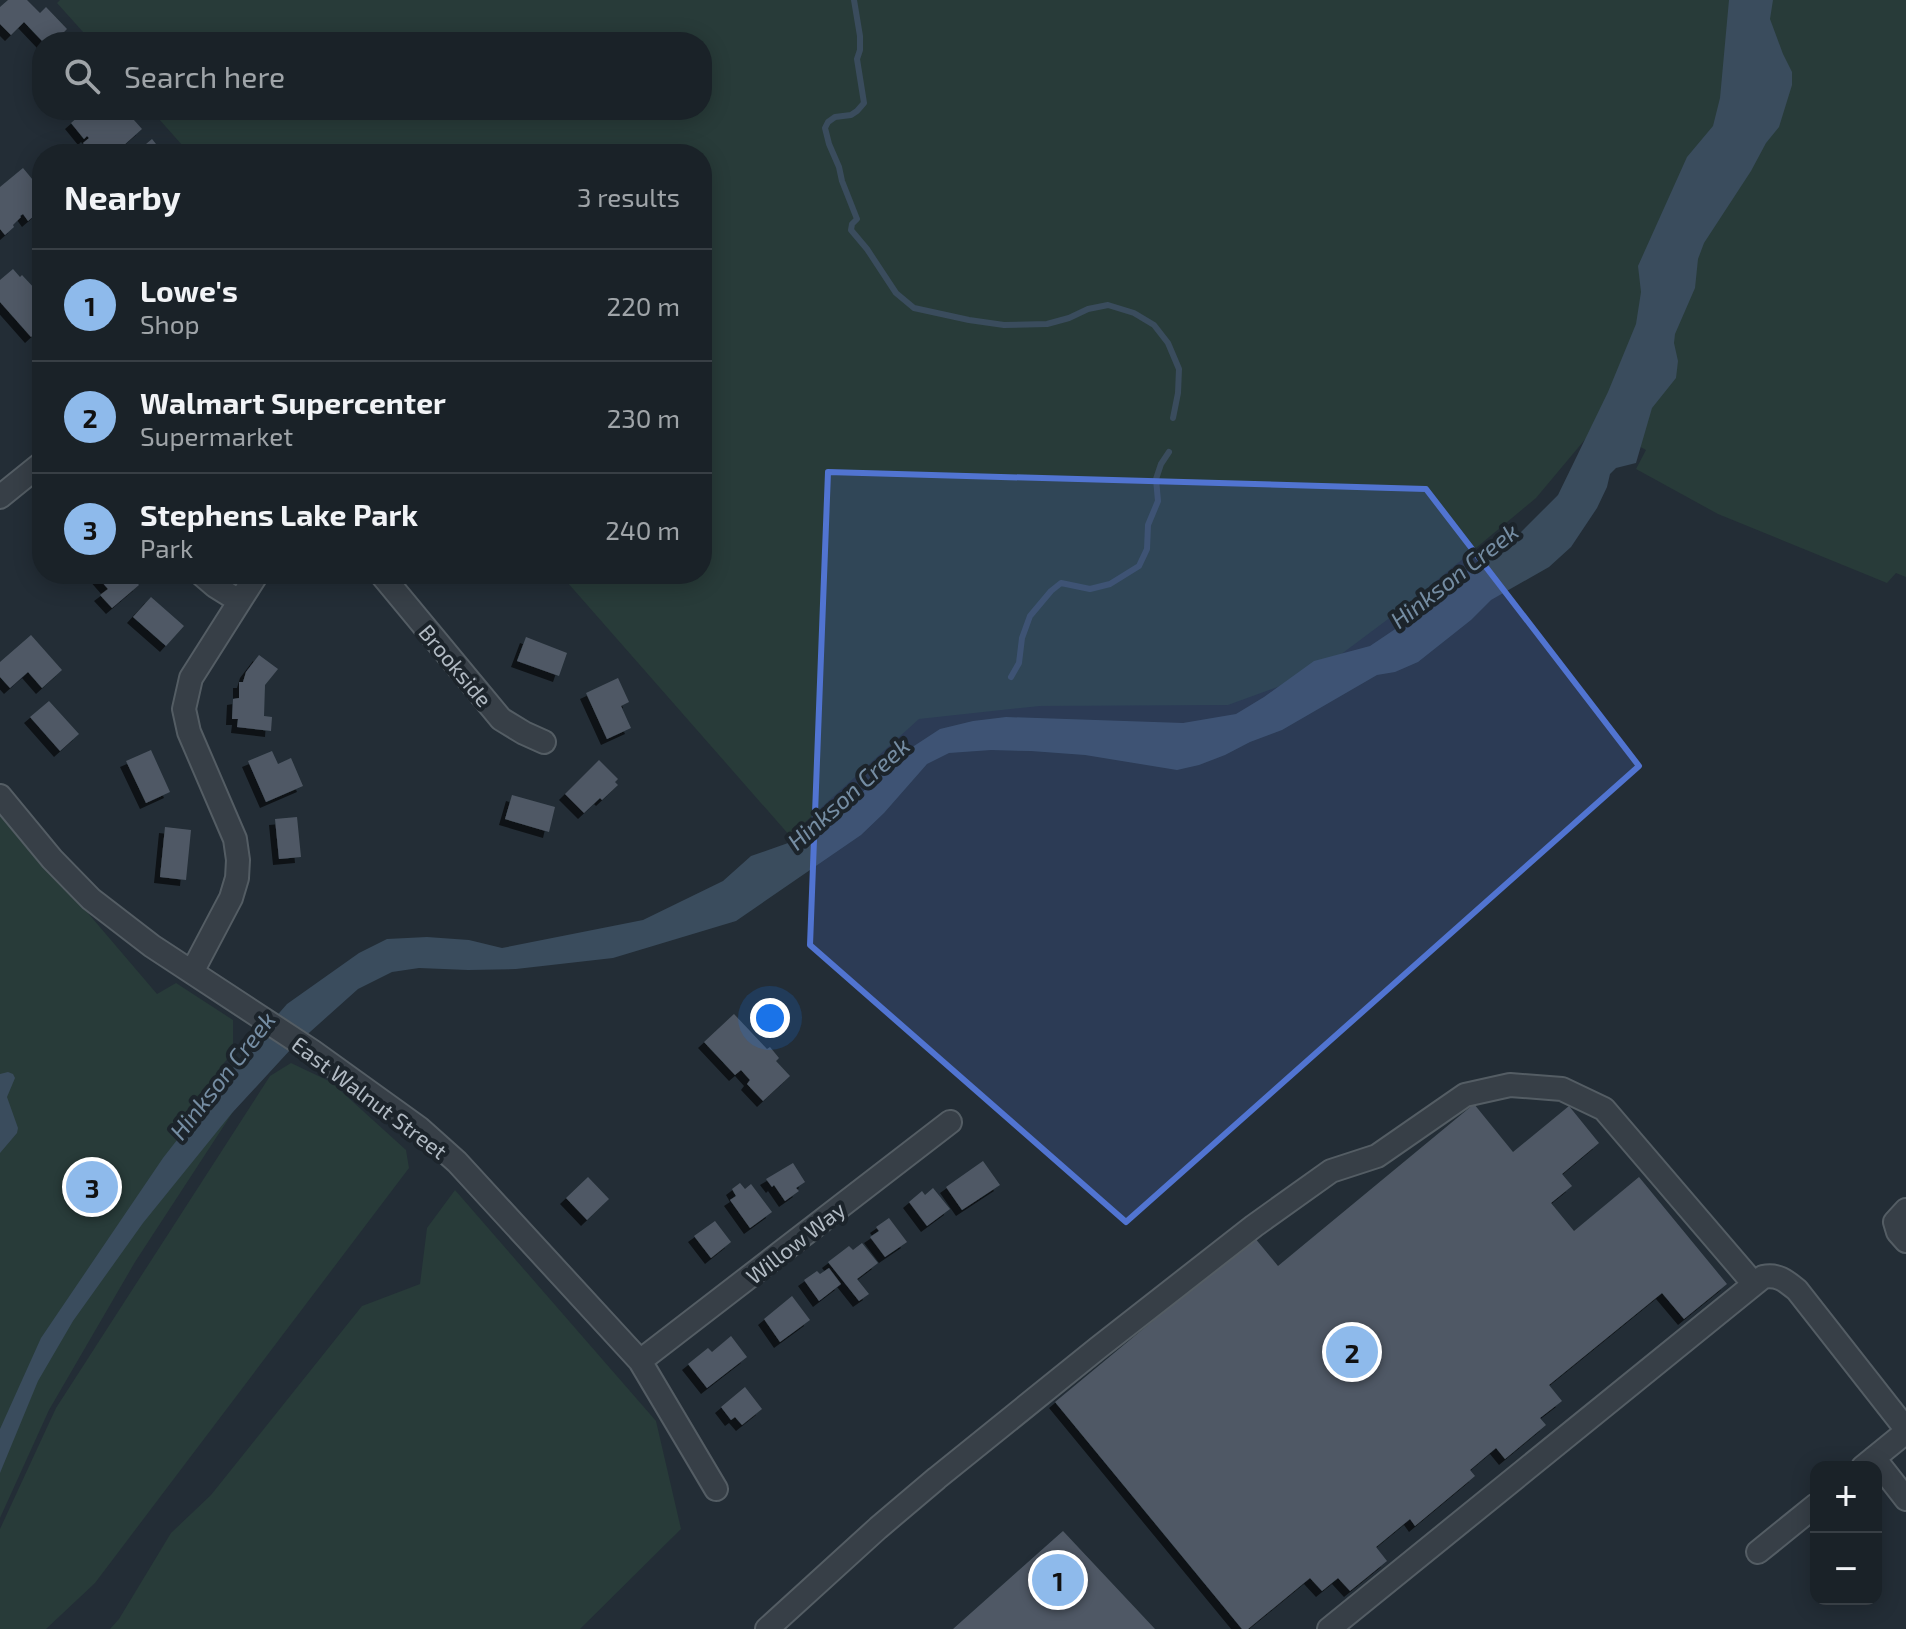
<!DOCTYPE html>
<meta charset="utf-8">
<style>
:root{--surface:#1a2228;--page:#232a30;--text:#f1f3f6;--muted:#9fa4a8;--line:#383f45;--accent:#8ebaeb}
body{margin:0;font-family:"Exo 2",sans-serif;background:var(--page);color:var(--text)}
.controls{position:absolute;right:24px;bottom:24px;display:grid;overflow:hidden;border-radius:16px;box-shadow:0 4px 20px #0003}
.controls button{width:72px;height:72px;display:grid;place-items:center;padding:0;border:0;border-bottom:2px solid var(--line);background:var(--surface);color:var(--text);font:40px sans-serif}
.you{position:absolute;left:770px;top:1018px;width:28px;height:28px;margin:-20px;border:6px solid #fff;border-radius:50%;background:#1a73e8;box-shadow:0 0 0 12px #1a73e833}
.badge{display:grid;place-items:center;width:52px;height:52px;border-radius:50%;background:var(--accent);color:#111;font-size:26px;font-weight:700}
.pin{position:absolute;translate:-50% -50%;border:4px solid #fff;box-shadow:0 2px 8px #0006}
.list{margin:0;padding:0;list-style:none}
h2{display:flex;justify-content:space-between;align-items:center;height:104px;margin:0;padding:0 32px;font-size:34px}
h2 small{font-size:26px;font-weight:400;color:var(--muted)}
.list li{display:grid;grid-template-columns:52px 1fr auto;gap:24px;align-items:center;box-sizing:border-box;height:112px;padding:0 32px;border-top:2px solid var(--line)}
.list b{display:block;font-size:30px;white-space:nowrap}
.list p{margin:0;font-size:26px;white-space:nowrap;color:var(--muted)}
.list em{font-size:26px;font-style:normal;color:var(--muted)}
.icon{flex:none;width:44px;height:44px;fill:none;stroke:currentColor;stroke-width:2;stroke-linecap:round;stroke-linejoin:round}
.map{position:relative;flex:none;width:1906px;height:1629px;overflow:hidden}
.search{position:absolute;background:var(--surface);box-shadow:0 4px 20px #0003;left:32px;top:32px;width:680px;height:88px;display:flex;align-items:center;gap:20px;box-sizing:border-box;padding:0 28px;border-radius:32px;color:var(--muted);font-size:30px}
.panel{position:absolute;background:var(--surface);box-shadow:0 4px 20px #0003;left:32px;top:144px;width:680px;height:440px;border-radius:32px}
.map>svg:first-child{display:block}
.green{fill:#283b39}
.water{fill:#3a4c5d}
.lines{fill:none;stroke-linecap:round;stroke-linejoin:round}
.stream{stroke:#3a4c5d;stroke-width:6}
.building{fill:#4f5965;filter:url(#shadow)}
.minor-casing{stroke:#545d64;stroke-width:26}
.minor{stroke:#373f47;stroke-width:22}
.marked{fill:#5174d1;fill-opacity:0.2;stroke:#5174d1;stroke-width:6;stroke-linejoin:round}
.labels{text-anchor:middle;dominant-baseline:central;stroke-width:8;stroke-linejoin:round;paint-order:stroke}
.street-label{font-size:22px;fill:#b1bac3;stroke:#1c242b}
.water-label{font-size:24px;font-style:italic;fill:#758da3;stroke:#1c242b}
</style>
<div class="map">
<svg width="1906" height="1629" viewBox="0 0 1906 1629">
<defs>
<filter id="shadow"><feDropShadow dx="-6" dy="6" stdDeviation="0" flood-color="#0009"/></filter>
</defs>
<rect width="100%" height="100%" fill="#232d36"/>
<!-- green -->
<path class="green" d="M60,0H1906V577L1896,573L1887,583L1718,514L1636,469L1646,450L1598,424L1536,498L1411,602L1316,673L1228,705L1040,706L919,719L790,836L560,574H702V154H190L151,110H702V42H92L57,3Z
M0,810L157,994L176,983L233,1020V1052L220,1068L244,1095L135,1262L49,1410L0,1518Z
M291,1063L331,1082L406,1150L409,1168L95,1583L46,1629H0V1529L56,1408L270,1076Z
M455,1190L656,1421L681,1529L580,1629H110L119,1619L171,1533L211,1495L362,1306L420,1284L427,1228Z"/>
<!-- water -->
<path class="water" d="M1729,0H1773L1770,19L1783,54L1792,72V85L1779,127L1766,143L1751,171L1704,243L1698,259L1695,288L1675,334L1674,343L1678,361L1676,378L1652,408L1636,463L1616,468L1610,474L1607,487L1597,508L1571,547L1549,567L1491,600L1471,620L1418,662L1395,672L1377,675L1282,730L1250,742L1225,755L1199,765L1177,770L1085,755L1031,751L991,750L949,753L927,764L884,813L861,835L736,921L613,958L516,969L468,970L419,968L392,972L358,989L291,1049L232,1113L143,1223L73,1321L38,1381L0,1473V1429L41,1338L163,1158L247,1050L287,1004L359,953L387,939L427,937L469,940L502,948L643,920L723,881L751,856L805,837L835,822L891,761L940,729L973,721L1006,717L1183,723L1236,714L1264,697L1314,661L1370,646L1431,605L1467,571L1519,534L1558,495L1608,392L1636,324L1641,292L1638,266L1687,157L1713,126L1720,98Z
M8,1072L13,1074L15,1078L7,1097L18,1128L17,1133L0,1153V1074Z"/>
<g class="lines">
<!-- stream -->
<path class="stream" d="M854,0L860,36V50L857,59L864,103L857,111L851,115L835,117L828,122L825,128L829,144L839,167L842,181L857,219L852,224L851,230L867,249L896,293L914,308L969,320L1004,325L1047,324L1069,318L1088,309L1108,305L1134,313L1154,325L1168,343L1179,369L1178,393L1173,418
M1011,677L1019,663L1022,638L1030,616L1051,591L1061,583L1090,589L1110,584L1139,566L1147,549L1148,525L1158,501L1156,479L1161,464L1169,452"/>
</g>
<!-- building -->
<path class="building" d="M8,0H27L40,13L46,7L67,29L54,42H43L24,22L11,35L0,24V7Z
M86,110H125L142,129L114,154H93L83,143L89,138L87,136L84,139L71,123Z
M152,139L164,154H134Z
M23,168L42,191V209L28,221L23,214L20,216L21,217L13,225L14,227L5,235L0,229V187Z
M13,269L20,277L22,275L36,290L34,292L40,298L42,296V327L31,337L0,302V280Z
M95,574H129L139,585L112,608L100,595L108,589Z
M151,597L184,626L166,646L133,617Z
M31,635L62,670L42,688L28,672L10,688L0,677V662Z
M526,637L567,653L559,676L517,661Z
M259,655L278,669L265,685L264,716L272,717L271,731L237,727L238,719H232L233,699L239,698V682H243L246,672Z
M618,678L629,702L621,706L631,728L607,739L586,693Z
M49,701L79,734L60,751L30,717Z
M151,750L170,792L146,803L126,761Z
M272,751L278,764L291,758L303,786L266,802L248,761Z
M599,760L618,779L615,782L618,785L602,800L600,798L584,813L565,794Z
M512,795L555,807L549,832L505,819Z
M297,817L301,857L279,859L275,819Z
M165,827L191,830L186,880L160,877Z
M734,1014L767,1049L770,1047L779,1058L776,1061L790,1076L763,1101L747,1084L750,1080L741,1070L735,1075L704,1042Z
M1474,1104L1513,1152L1569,1106L1599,1143L1562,1174L1572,1186L1551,1203L1574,1231L1639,1177L1727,1284L1684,1319L1662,1293L1549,1385L1562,1401L1540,1418L1546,1425L1505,1459L1496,1448L1470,1470L1475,1476L1415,1526L1410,1519L1376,1547L1387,1561L1350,1591L1338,1578L1322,1591L1310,1578L1248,1629H1242L1055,1402L1254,1237L1278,1266Z
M983,1161L1000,1185L962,1210L946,1187Z
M793,1163L805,1182L796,1188L799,1191L785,1201L774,1185L772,1187L766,1179Z
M588,1177L609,1199L587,1220L566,1198Z
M740,1183L745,1189L751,1184L772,1212L750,1228L730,1200L736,1196L732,1189Z
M933,1188L950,1209L927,1226L909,1202L922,1191L925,1195Z
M889,1218L907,1242L885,1257L870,1237L879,1231L876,1227Z
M715,1221L731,1242L711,1258L694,1236Z
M862,1243L878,1263L857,1279L869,1294L859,1301L828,1262L849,1246L853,1250Z
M829,1268L841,1284L819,1301L804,1280L817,1271L820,1274Z
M792,1296L810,1320L780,1342L764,1319Z
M731,1336L747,1357L707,1388L688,1364L708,1348L712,1352Z
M745,1387L762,1409L742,1425L735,1417L731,1420L721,1407Z
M1063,1531L1155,1629H953Z"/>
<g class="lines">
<!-- minor casing -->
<g class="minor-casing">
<path id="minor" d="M0,497L42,463
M201,574L215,586L239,601
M381,574L501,719L524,733L544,742
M0,796L52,859L91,899L152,946L312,1051L419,1128L457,1162L640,1361L716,1489
M192,972L231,898L237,878L238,860L235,839L189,732L184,709L191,678L257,574
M1906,1210L1895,1222L1898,1232L1906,1241
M640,1361L950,1122
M1874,1458L1906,1499
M1863,1467L1906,1432
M1758,1552L1816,1505
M767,1629L878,1528L937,1478L1098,1348L1254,1226L1331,1171L1377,1156L1465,1095L1510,1085L1562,1089L1604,1109L1754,1284
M1329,1629L1763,1277C1778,1274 1786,1281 1797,1290L1906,1429"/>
</g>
<!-- minor -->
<use href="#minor" class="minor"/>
</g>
<!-- marked area -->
<path class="marked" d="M828,472L1426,489L1639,766L1126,1222L810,945Z"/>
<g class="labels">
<!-- street labels -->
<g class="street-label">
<text transform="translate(456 665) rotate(50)">Brookside</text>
<text transform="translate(370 1097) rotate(37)">East Walnut Street</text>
<text transform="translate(795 1242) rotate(-38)">Willow Way</text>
</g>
<!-- water labels -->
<g class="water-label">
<text transform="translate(1454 575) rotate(-38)">Hinkson Creek</text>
<text transform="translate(848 793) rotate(-42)">Hinkson Creek</text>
<text transform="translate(222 1075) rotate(-52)">Hinkson Creek</text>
</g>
</g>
</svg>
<div class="controls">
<button>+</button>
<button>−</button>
</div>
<div class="you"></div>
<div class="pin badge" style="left:1058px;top:1580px">1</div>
<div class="pin badge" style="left:1352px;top:1352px">2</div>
<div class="pin badge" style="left:92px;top:1187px">3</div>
<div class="search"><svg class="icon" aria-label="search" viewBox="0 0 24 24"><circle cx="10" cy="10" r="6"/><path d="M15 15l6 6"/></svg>Search here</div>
<section class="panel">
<h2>Nearby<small>3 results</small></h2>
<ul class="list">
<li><span class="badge">1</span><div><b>Lowe's</b><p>Shop</p></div><em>220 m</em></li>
<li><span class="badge">2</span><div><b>Walmart Supercenter</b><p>Supermarket</p></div><em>230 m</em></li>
<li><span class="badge">3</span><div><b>Stephens Lake Park</b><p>Park</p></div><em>240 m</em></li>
</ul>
</section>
</div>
